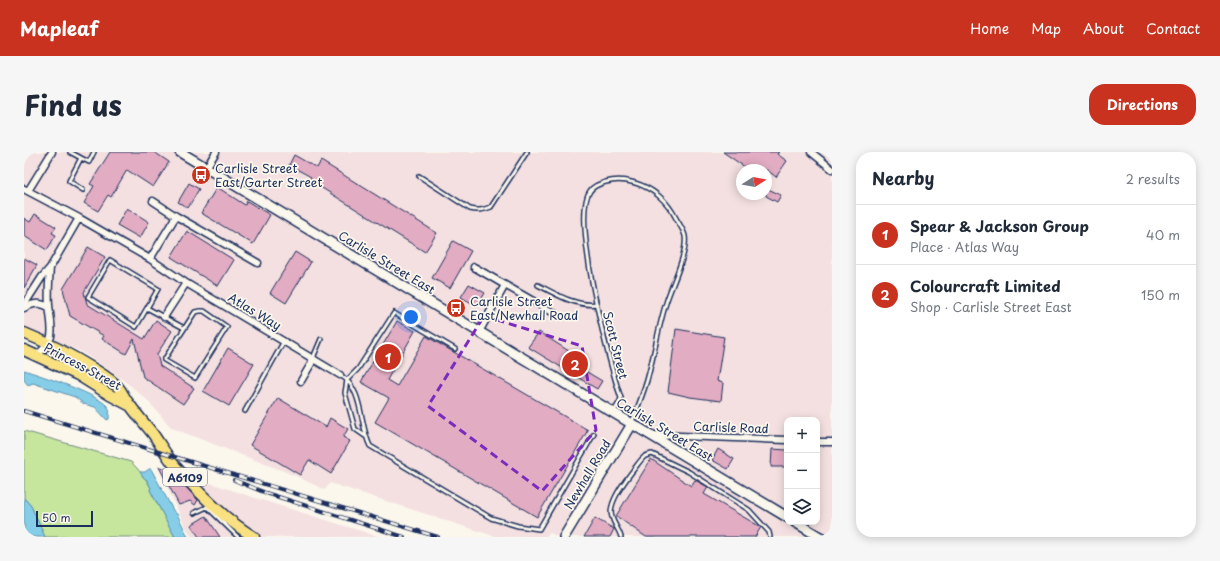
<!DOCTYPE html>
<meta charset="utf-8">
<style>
:root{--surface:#fff;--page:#f6f6f7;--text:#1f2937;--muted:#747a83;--line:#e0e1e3;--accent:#c8321e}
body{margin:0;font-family:"Playpen Sans",sans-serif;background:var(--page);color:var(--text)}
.controls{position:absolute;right:12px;bottom:12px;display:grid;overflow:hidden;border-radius:8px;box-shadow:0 2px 10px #0003}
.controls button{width:36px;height:36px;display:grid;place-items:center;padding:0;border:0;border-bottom:1px solid var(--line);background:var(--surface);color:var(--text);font:20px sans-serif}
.compass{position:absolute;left:712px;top:12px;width:36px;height:36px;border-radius:50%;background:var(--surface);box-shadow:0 2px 10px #0003;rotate:79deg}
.scale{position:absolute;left:12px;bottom:10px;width:57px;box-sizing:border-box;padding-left:4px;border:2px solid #1b2f5e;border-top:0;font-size:11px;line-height:14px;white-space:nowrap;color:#1b2f5e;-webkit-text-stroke:3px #fbf7ec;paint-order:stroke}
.you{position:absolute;left:387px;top:165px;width:14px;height:14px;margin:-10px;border:3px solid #fff;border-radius:50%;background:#1a73e8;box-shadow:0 0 0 6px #1a73e833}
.badge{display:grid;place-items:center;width:26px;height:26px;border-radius:50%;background:var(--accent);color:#fff;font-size:13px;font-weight:700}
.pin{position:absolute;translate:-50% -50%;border:2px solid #fff;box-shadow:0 1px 4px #0006}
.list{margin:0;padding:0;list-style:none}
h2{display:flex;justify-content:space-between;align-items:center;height:52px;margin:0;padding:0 16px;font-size:17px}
h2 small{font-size:13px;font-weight:400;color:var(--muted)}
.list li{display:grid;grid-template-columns:26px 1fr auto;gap:12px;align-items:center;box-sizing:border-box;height:60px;padding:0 16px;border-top:1px solid var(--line)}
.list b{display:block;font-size:15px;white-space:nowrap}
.list p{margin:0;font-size:13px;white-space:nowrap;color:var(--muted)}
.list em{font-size:13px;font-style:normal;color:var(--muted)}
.icon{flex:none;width:22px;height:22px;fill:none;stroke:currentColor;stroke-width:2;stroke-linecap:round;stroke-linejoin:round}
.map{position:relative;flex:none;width:808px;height:385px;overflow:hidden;border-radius:16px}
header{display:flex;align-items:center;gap:24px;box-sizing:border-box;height:56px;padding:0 20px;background:var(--accent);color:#fff}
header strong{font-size:19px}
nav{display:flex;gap:22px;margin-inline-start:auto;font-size:14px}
.intro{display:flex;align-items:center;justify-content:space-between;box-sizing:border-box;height:96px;padding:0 24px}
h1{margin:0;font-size:28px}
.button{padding:10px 18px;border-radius:16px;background:var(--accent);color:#fff;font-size:14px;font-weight:700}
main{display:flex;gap:24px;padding:0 24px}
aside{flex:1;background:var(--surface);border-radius:16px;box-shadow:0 2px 10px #0003}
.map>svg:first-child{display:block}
.built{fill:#f4e0e0;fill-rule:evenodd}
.green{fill:#c6e69e;stroke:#708a7e}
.water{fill:#86cee8;stroke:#5b8eb1}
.building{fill:#e2acc3;stroke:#1b2f5e}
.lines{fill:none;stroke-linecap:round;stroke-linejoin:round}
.service-casing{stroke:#1b2f5e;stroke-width:6}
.minor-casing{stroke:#1b2f5e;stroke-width:9}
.secondary-casing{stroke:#1b2f5e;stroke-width:12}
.primary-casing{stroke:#1b2f5e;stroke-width:13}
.service{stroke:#fbf7ec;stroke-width:3}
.minor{stroke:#fbf7ec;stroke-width:6}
.secondary{stroke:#fbf7ec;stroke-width:9}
.primary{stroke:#f9e181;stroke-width:10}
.rail-casing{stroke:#1b2f5e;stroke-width:4}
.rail{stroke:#fbf7ec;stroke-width:2.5;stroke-dasharray:8;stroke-linecap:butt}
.marked{fill:none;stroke:#7b2cbf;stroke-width:3;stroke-dasharray:8 5;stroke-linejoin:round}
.labels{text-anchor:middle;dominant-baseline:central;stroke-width:3.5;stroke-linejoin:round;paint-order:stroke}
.shield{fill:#fbf7ec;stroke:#5e6b89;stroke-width:1}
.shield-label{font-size:11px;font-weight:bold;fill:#1b2f5e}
.poi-label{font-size:12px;fill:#1b2f5e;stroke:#fbf7ec;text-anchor:start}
.street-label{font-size:12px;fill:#1b2f5e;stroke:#fbf7ec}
</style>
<header>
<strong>Mapleaf</strong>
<nav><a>Home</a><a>Map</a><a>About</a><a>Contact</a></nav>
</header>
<div class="intro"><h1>Find us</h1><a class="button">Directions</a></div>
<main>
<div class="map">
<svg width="808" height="385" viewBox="0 0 808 385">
<rect width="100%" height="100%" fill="#fbf7ec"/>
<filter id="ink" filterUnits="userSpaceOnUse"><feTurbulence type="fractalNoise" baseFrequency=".025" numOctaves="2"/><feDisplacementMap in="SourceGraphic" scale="8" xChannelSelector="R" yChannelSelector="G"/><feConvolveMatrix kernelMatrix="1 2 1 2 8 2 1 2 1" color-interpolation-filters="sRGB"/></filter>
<g filter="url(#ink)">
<!-- built -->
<path class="built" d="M0,0H808V385H534L526,381L521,385H473L306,331L301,338L272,324L148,276L122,247L107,234L84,217L56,199L0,175ZM718,18H742V42H718ZM763,268H793V370H763Z
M133,313L222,343L356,385H168L162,376Z"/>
<!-- green -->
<path class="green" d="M0,279L107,310C115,318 122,326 127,336L126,338L151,385H21L7,354L0,346Z"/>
<!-- water -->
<path class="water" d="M0,218C15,223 81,244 85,257C86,260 85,264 85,267L83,268L71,255L60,252L51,245L9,231L4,233L0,228Z
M125,317H127L150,360L153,362L164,385H151L126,338L127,336L123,328L119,325L116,320H121Z
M0,346L7,354L21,385H0Z"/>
<!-- building -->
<path class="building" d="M86,0H130L145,10L129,35L103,18L87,45L84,43L74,59L60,51L70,34L66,32Z
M699,0H755L753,2L763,9L752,25L743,18H725Z
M270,3L293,16L297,9L413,81L401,100L285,28L287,25L265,13Z
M165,31L175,37L164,56L154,50Z
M193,35L221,53L223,49L246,63L229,92L177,61Z
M742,36L757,43L753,50L742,44Z
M103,56L125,70L116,86L93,73Z
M11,62L32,75L28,81L32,83L23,98L0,84V66L6,70Z
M163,79L210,108L194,134L147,105Z
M429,89L447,99L426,136L408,126Z
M64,95L81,105L60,140L63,152L120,187L132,168L148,179L133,202L136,214L170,236L159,252L119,225L110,187L102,202L78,187L80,184L46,164L39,137Z
M271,100L287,110L262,151L246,141Z
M0,106L13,113L0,136Z
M445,132L461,141L453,154L437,145Z
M373,169L391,179L363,228L373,234L402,184L564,278L513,365L351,270L365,246L337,230Z
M652,177L700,185L693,229L699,231L697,249L666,245L644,240Z
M515,180L562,210L558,217L578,229L573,237L504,195Z
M204,196L230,212L205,254L179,239Z
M254,246L302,275L306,266L324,277L319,285L326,289L307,322L285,308L276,323L226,293Z
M694,297L710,307L704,317L688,308Z
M748,297L763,298L762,315H747Z
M627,307L667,334L671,328L684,335L680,342L735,374L737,375L731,385H622L592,364Z
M135,315L145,317L174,348L171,353L166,349L155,353Z
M182,364L196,385H175L167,373Z
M571,366L590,377L586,385H560Z"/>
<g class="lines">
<!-- service casing -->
<g class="service-casing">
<path id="service" d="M46,0L57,6L45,29L59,38
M57,6L65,10L70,0
M395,24L446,57C454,59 459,58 467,55L503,0
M514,133C532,142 552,155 573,152
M123,156L134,137L86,108L64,145L112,175L123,156L160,176
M176,159H180L203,175L171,226L140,208L171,160Z
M289,206L297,187
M316,223C340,237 335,272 346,294L467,366L494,374L515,377L570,282
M221,259L260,189
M590,259L595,251L597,246C585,212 547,65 566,39C570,33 576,32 582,30C600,25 621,32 635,44C642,50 649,60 653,68C656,73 660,79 661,84C664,101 647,134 642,151C635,173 631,198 625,221C621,238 614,254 608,270
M341,284L331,277L321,241L323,228L334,217L370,161L431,197
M170,361L183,355L214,385
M597,385C595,377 590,373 588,365C582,350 608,320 617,308L621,304L628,302L665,320L725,358L745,380L746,385"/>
</g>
<!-- minor casing -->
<g class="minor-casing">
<path id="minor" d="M787,0L808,17
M182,16L192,0
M0,37L55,66
M4,39L28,0
M152,64L234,111
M126,107L152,64L129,49
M450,115L481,133
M0,153L18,125L26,116L55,66L126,107L162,131L316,223
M0,156C10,151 15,150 25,155
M140,165L162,131
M455,180L481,133L530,161
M12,203C34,189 27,175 25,153C24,141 25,128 26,116
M277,229L287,212L289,206
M629,283L763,288
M793,290H808"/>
</g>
<!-- secondary casing -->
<g class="secondary-casing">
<path id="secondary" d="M156,0L763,365
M771,370L796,385
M540,385L608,272"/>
</g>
<!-- primary casing -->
<g class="primary-casing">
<path id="primary" d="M0,181C25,191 47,203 70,217C78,222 88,228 94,235C99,241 101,248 106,253C113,263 121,272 129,282C136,292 143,304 151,314C172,338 203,369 230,385
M0,198L54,223L86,243L105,253"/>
</g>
<!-- service -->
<use href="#service" class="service"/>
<!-- minor -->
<use href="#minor" class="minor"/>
<!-- secondary -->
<use href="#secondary" class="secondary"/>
<!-- primary -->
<use href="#primary" class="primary"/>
<!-- rail casing -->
<g class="rail-casing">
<path id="rail" d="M0,259L414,385
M210,328L242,341L380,385"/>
</g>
<!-- rail -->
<use href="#rail" class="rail"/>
</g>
</g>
<!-- marked area -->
<path class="marked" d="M460,164L558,194L572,278L518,339L404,254Z"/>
<!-- icons -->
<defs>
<g id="bus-disc" transform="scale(1)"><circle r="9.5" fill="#c8321e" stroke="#fbf7ec"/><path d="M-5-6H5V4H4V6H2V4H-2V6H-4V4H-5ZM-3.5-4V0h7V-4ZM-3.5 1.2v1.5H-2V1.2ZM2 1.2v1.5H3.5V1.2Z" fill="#fff"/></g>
</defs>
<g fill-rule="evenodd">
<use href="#bus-disc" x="177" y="23"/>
<use href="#bus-disc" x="432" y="156"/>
</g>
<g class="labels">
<!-- shield labels -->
<rect class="shield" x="139" y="316" width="44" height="18" rx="3"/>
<g class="shield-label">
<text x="161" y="325">A6109</text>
</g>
<!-- poi labels -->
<g class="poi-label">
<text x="191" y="16">Carlisle Street<tspan x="191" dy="14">East/Garter Street</tspan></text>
<text x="446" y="149">Carlisle Street<tspan x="446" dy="14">East/Newhall Road</tspan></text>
</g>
<!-- street labels -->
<g class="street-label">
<text transform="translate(363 110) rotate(31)">Carlisle Street East</text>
<text transform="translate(231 159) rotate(31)">Atlas Way</text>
<text transform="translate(592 193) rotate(76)">Scott Street</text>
<text transform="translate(59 214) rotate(28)">Princess Street</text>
<text transform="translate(707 275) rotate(2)">Carlisle Road</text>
<text transform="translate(641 277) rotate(31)">Carlisle Street East</text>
<text transform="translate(563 322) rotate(-59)">Newhall Road</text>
</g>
</g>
</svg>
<div class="controls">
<button>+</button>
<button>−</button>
<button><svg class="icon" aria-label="layers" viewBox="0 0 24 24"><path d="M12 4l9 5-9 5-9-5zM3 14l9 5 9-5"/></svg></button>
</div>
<svg class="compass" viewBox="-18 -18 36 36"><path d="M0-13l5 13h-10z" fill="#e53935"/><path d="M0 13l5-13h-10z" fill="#747a83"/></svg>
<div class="scale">50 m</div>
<div class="you"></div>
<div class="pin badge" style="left:364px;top:205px">1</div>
<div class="pin badge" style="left:551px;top:212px">2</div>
</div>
<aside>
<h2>Nearby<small>2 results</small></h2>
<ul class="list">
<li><span class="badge">1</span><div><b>Spear &amp; Jackson Group</b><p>Place · Atlas Way</p></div><em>40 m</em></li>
<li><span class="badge">2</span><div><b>Colourcraft Limited</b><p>Shop · Carlisle Street East</p></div><em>150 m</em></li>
</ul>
</aside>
</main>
